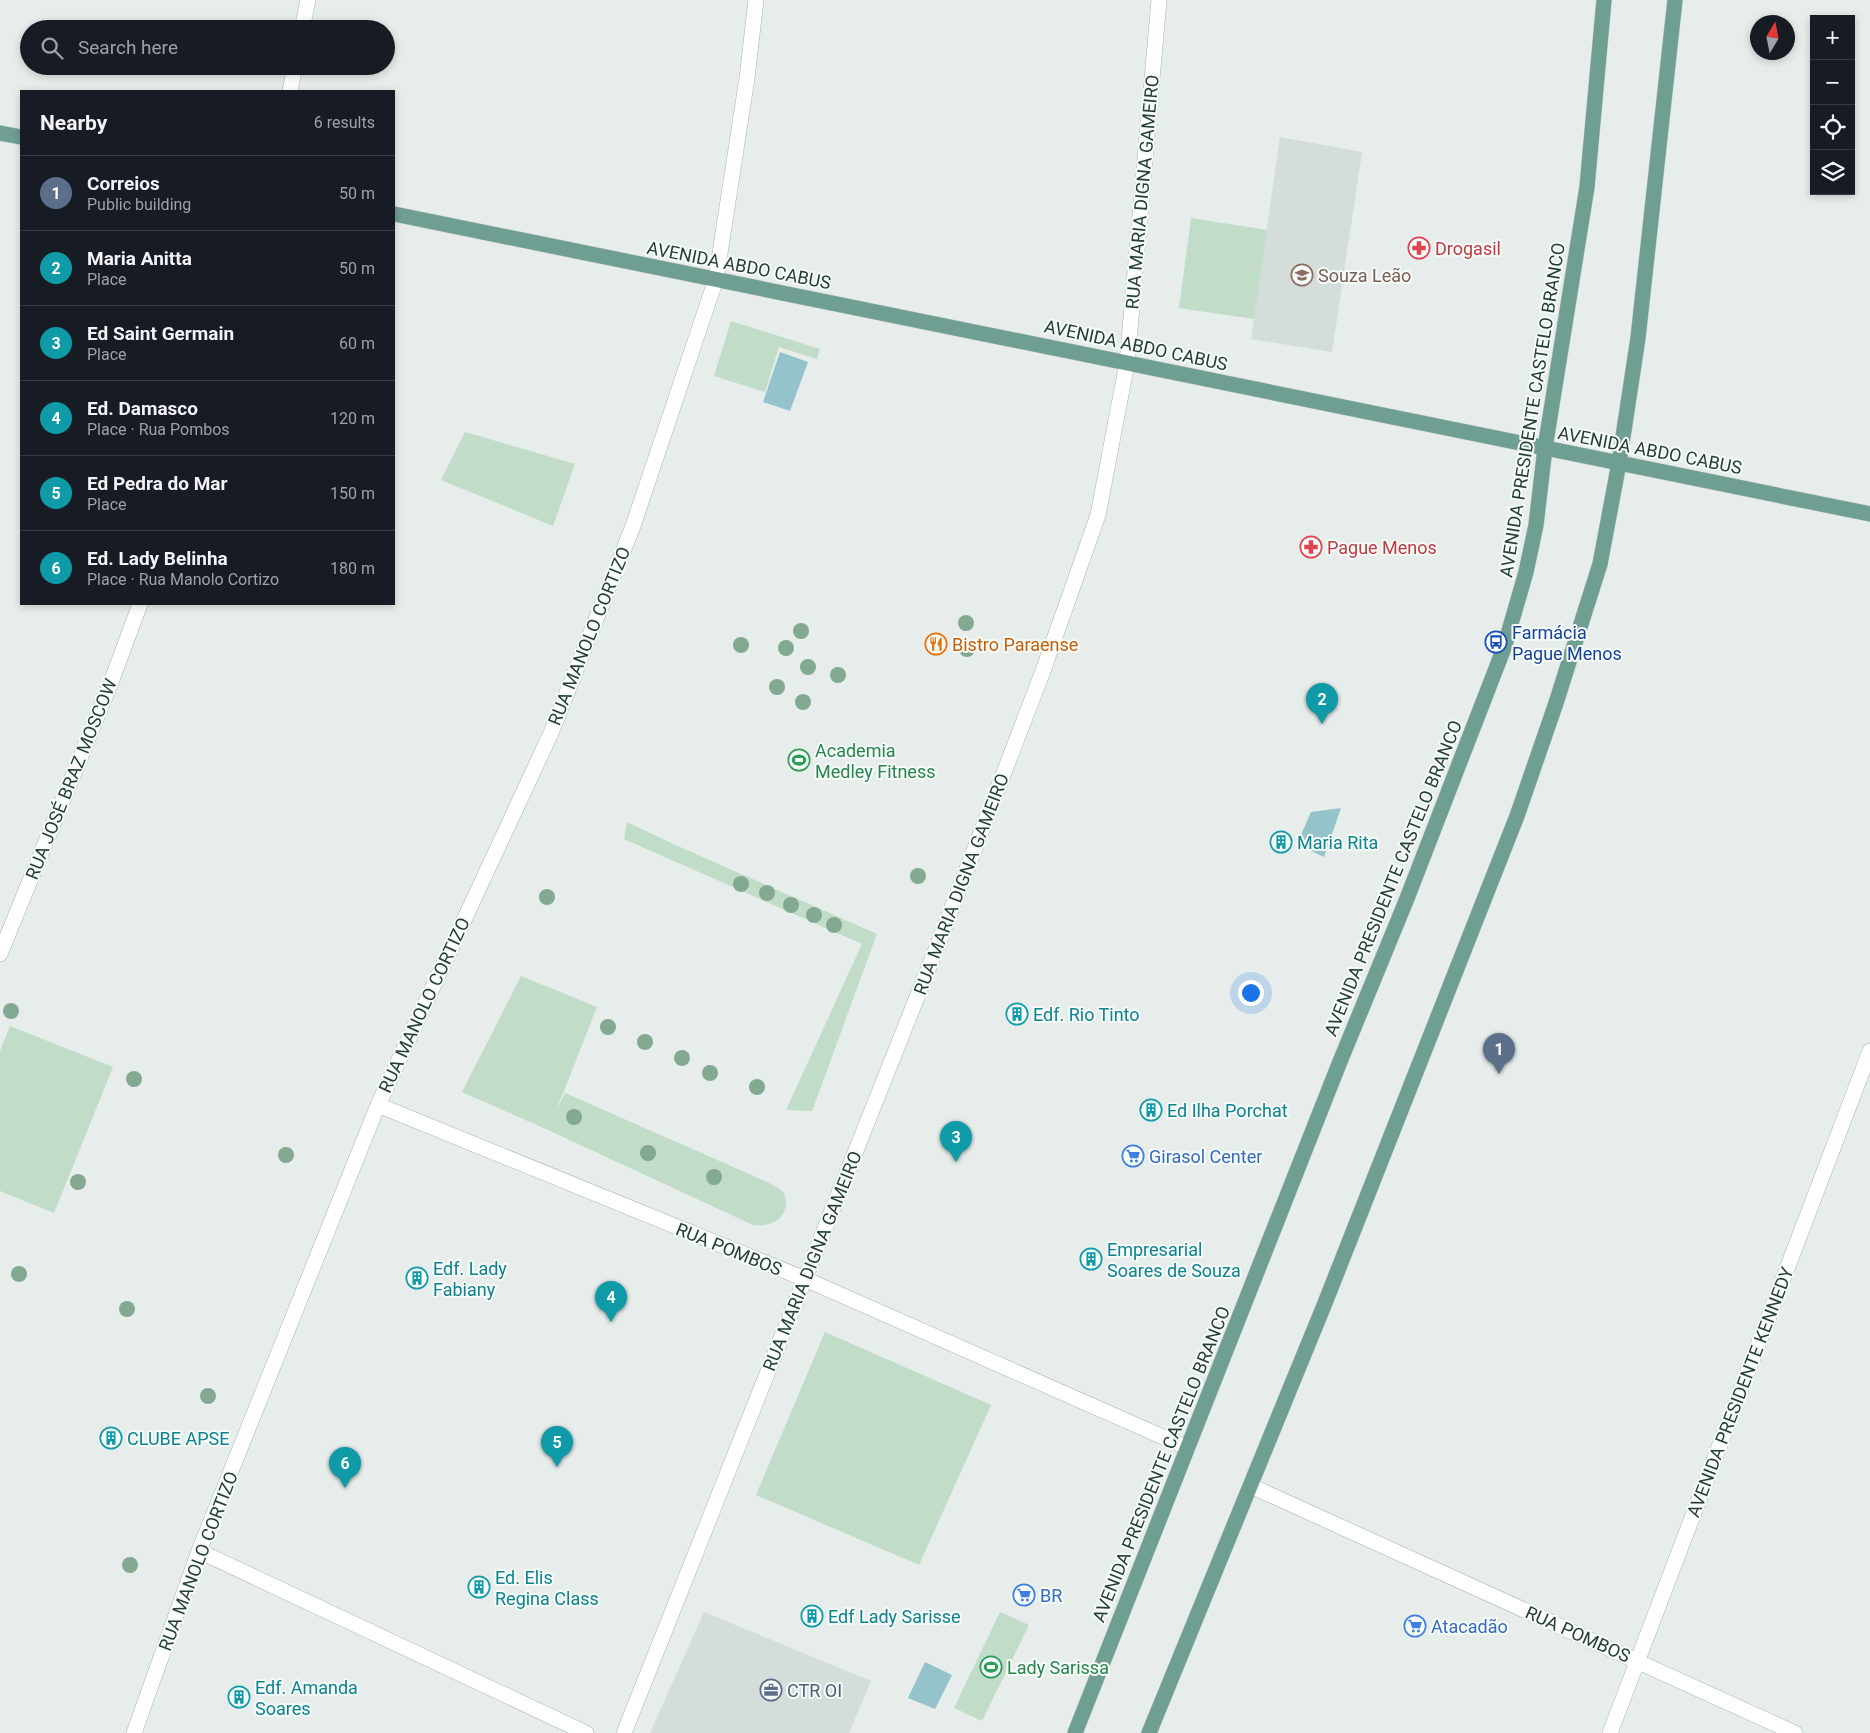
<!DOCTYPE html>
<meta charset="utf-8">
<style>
:root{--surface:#171b24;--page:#242831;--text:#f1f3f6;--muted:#9ea1a6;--line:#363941;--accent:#0b8043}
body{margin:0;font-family:Roboto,sans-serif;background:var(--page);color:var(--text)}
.controls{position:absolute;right:15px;top:15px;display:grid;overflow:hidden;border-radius:0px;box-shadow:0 2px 8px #0003}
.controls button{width:45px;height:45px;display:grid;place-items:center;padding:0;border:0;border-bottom:1px solid var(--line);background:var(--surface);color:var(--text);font:25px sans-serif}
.compass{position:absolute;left:1750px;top:15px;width:45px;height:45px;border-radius:50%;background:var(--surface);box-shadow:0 2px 8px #0003;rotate:10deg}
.you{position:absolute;left:1250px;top:992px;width:18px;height:18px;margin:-12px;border:4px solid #fff;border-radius:50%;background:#1a73e8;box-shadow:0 0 0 8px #1a73e833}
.badge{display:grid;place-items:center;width:32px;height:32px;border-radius:50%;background:var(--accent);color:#fff;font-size:16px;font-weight:700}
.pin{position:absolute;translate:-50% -41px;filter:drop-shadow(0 1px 2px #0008)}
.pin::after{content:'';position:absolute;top:26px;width:18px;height:15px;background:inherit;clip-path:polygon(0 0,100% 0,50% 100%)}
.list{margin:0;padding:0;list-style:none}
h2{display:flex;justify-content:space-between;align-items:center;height:65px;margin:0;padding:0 20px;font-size:21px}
h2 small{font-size:16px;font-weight:400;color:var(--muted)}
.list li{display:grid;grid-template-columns:32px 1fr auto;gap:15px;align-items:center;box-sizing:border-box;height:75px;padding:0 20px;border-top:1px solid var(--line)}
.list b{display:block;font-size:19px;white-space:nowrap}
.list p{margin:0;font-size:16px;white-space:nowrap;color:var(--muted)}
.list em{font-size:16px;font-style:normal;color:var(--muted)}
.icon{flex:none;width:28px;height:28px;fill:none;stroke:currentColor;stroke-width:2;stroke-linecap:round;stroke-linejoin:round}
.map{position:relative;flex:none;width:1870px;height:1733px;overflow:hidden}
.search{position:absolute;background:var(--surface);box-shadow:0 2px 8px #0003;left:20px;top:20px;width:375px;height:55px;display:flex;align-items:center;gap:12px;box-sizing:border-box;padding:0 18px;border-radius:28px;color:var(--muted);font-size:19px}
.panel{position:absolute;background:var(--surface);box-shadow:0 2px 8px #0003;left:20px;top:90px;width:375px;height:515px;border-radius:0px}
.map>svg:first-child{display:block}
.built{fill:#d4ddd9}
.green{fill:#c1dcc9}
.water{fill:#94c3cc}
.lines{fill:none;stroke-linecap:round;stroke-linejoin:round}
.minor-casing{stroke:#a9b5b1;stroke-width:16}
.major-casing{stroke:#c2c9c7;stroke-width:16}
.minor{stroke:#fff;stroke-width:15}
.major{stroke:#6f9e92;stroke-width:15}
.tree{fill:#84a993}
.labels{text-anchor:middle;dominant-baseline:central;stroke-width:4;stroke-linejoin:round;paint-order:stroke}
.street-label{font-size:18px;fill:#263e38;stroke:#f6faf8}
.health-label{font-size:18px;fill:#be3a42;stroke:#f6faf8;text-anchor:start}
.education-label{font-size:18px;fill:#785e54;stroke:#f6faf8;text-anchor:start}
.transit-label{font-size:18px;fill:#164399;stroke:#f6faf8;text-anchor:start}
.food-label{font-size:18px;fill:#c56008;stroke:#f6faf8;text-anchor:start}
.leisure-label{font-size:18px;fill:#27864d;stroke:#f6faf8;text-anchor:start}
.culture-label{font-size:18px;fill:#0d838f;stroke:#f6faf8;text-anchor:start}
.shop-label{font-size:18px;fill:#366cbe;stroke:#f6faf8;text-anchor:start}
.service-label{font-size:18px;fill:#4e5e75;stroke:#f6faf8;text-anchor:start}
</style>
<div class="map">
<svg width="1870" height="1733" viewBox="0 0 1870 1733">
<rect width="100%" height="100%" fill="#e6edea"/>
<!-- built -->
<path class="built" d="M1280,137L1362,152L1332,352L1251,339Z
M704,1612L871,1681L849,1733H650Z"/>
<!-- green -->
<path class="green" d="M1191,218L1267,230L1254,319L1179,308Z
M731,321L820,349L817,359L779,347L765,392L714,376Z
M465,432L575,464L553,526L441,480Z
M627,822L671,843L877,934L812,1111L786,1110L862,944L624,839Z
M521,976L597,1007L556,1111L565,1093L756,1177C763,1181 774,1184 781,1190C790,1198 786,1215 776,1221C770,1225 760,1226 753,1225L548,1130L462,1092Z
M10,1026L113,1067L54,1213L0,1191V1051Z
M825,1332L991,1405L919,1565L756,1495Z
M1000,1612L1029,1625L982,1721L954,1708Z"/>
<!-- water -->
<path class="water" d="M780,352L808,362L790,411L763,402Z
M1341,808L1324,857L1297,844L1311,812Z
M925,1662L952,1675L935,1709L908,1698Z"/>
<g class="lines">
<!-- minor casing -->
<g class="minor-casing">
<path id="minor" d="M302,29L308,0
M290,91L295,66
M0,954L110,685L140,604
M378,1105L805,1279L1188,1448
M1251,1486L1795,1733
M199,1551L586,1733
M134,1733L199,1551L378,1105L551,733L633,526L716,279L747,78L756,0
M624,1733L935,952L1043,671L1098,515L1127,363L1159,0
M1610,1733L1870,1051"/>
</g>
<!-- major casing -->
<g class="major-casing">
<path id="major" d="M0,133L21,137
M394,214L1870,514
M1075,1733L1339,1064L1406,901L1504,648L1526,572L1536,525L1545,448L1587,187L1604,0
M1149,1733L1325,1303L1517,816L1556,703L1600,564L1619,463L1638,338L1675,0"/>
</g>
<!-- minor -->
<use href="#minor" class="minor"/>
<!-- major -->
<use href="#major" class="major"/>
</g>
<!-- trees -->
<g class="tree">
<circle cx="966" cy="623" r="8"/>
<circle cx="801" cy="631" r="8"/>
<circle cx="741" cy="645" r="8"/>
<circle cx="786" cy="648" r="8"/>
<circle cx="967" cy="649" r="8"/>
<circle cx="808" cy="667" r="8"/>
<circle cx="838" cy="675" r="8"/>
<circle cx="777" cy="687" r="8"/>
<circle cx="803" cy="702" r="8"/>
<circle cx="918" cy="876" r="8"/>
<circle cx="741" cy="884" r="8"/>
<circle cx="767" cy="893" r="8"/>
<circle cx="547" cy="897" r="8"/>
<circle cx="791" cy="905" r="8"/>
<circle cx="814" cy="915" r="8"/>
<circle cx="834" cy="925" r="8"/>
<circle cx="11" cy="1011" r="8"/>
<circle cx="608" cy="1027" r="8"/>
<circle cx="645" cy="1042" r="8"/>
<circle cx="682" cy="1058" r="8"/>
<circle cx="710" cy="1073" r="8"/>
<circle cx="134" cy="1079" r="8"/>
<circle cx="757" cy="1087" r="8"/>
<circle cx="574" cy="1117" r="8"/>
<circle cx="648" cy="1153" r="8"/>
<circle cx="286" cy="1155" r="8"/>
<circle cx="714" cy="1177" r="8"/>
<circle cx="78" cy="1182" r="8"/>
<circle cx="19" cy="1274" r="8"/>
<circle cx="127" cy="1309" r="8"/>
<circle cx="208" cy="1396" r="8"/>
<circle cx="130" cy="1565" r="8"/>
</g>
<!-- icons -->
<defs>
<g id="pharmacy-ring" transform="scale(1.125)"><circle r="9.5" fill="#f6faf8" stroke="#e0444e" stroke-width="1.5"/><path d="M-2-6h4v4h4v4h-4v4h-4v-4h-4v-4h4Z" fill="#e0444e"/></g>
<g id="university-ring" transform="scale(1.125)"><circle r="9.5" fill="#f6faf8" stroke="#8d6e63" stroke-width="1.5"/><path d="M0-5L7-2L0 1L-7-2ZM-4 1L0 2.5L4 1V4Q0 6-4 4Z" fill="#8d6e63"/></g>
<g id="bus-ring" transform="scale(1.125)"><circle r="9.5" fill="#f6faf8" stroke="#1a4fb4" stroke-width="1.5"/><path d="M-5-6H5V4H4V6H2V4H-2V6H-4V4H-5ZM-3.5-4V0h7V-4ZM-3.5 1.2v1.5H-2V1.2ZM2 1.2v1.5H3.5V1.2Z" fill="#1a4fb4"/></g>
<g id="restaurant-ring" transform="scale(1.125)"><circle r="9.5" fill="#f6faf8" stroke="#e8710a" stroke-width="1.5"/><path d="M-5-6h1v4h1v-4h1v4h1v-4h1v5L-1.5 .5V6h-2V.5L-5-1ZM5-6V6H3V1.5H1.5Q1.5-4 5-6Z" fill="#e8710a"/></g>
<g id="stadium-ring" transform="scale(1.125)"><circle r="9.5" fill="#f6faf8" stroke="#2e9e5b" stroke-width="1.5"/><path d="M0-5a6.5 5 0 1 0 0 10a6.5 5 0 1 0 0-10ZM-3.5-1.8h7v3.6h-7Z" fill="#2e9e5b"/></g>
<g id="building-ring" transform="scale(1.125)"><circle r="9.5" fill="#f6faf8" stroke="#0f9aa8" stroke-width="1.5"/><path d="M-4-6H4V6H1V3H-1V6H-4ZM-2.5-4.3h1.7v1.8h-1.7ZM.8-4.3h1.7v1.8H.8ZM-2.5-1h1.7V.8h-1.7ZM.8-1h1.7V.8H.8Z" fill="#0f9aa8"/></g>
<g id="supermarket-ring" transform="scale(1.125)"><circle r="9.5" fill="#f6faf8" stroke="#3f7fe0" stroke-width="1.5"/><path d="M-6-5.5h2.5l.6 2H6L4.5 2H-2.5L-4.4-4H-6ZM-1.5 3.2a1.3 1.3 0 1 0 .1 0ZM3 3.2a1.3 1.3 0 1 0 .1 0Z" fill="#3f7fe0"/></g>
<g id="office-ring" transform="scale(1.125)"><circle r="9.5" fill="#f6faf8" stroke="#5c6f8a" stroke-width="1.5"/><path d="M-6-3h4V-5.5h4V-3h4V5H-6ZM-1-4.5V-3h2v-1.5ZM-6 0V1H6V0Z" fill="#5c6f8a"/></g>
</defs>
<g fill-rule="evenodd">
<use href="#pharmacy-ring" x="1419" y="248"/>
<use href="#university-ring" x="1302" y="275"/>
<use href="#pharmacy-ring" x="1311" y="547"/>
<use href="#bus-ring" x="1496" y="642"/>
<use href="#restaurant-ring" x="936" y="644"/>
<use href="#stadium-ring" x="799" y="760"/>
<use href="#building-ring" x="1281" y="842"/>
<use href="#building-ring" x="1017" y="1014"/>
<use href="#building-ring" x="1151" y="1110"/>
<use href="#supermarket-ring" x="1133" y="1156"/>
<use href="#building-ring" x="1091" y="1259"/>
<use href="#building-ring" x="417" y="1278"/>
<use href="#building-ring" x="111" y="1438"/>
<use href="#building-ring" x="479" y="1587"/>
<use href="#supermarket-ring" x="1024" y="1595"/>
<use href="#building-ring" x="812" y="1616"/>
<use href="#supermarket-ring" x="1415" y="1626"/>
<use href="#stadium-ring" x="991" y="1667"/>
<use href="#office-ring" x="771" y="1690"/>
<use href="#building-ring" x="239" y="1697"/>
</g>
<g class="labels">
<!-- street labels -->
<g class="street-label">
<text transform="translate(1142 192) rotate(-85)">RUA MARIA DIGNA GAMEIRO</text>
<text transform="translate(739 265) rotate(11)">AVENIDA ABDO CABUS</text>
<text transform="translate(1136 345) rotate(12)">AVENIDA ABDO CABUS</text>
<text transform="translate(1532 410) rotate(-81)">AVENIDA PRESIDENTE CASTELO BRANCO</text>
<text transform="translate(1650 450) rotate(11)">AVENIDA ABDO CABUS</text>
<text transform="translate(589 636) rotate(-68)">RUA MANOLO CORTIZO</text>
<text transform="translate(71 779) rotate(-68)">RUA JOSÉ BRAZ MOSCOW</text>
<text transform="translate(1393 878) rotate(-68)">AVENIDA PRESIDENTE CASTELO BRANCO</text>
<text transform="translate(961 884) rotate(-69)">RUA MARIA DIGNA GAMEIRO</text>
<text transform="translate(424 1005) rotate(-65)">RUA MANOLO CORTIZO</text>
<text transform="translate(729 1249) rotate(22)">RUA POMBOS</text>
<text transform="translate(812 1261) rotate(-68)">RUA MARIA DIGNA GAMEIRO</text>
<text transform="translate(1740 1392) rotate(-69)">AVENIDA PRESIDENTE KENNEDY</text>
<text transform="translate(1161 1464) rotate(-68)">AVENIDA PRESIDENTE CASTELO BRANCO</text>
<text transform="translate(198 1561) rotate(-69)">RUA MANOLO CORTIZO</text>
<text transform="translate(1578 1634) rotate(24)">RUA POMBOS</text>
</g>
<!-- health labels -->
<g class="health-label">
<text x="1435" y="248">Drogasil</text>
<text x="1327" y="547">Pague Menos</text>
</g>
<!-- education labels -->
<g class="education-label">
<text x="1318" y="275">Souza Leão</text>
</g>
<!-- transit labels -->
<g class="transit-label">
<text x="1512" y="632">Farmácia<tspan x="1512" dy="21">Pague Menos</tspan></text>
</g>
<!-- food labels -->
<g class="food-label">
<text x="952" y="644">Bistro Paraense</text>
</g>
<!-- leisure labels -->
<g class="leisure-label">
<text x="815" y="750">Academia<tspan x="815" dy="21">Medley Fitness</tspan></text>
<text x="1007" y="1667">Lady Sarissa</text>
</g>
<!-- culture labels -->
<g class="culture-label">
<text x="1297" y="842">Maria Rita</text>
<text x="1033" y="1014">Edf. Rio Tinto</text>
<text x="1167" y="1110">Ed Ilha Porchat</text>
<text x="1107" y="1249">Empresarial<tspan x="1107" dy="21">Soares de Souza</tspan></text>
<text x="433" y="1268">Edf. Lady<tspan x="433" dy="21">Fabiany</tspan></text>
<text x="127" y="1438">CLUBE APSE</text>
<text x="495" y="1577">Ed. Elis<tspan x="495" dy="21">Regina Class</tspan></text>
<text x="828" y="1616">Edf Lady Sarisse</text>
<text x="255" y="1687">Edf. Amanda<tspan x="255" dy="21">Soares</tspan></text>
</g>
<!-- shop labels -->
<g class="shop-label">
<text x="1149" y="1156">Girasol Center</text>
<text x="1040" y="1595">BR</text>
<text x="1431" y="1626">Atacadão</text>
</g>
<!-- service labels -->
<g class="service-label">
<text x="787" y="1690">CTR OI</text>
</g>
</g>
</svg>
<div class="controls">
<button>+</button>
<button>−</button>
<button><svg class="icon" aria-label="locate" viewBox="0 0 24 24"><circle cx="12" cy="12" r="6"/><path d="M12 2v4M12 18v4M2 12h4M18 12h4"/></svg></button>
<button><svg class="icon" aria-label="layers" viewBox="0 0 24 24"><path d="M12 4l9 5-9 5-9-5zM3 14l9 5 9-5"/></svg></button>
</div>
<svg class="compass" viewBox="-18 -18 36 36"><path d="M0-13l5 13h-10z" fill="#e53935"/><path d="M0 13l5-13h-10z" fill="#9ea1a6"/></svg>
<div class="you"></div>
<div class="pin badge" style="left:1499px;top:1074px;background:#5c6f8a">1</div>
<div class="pin badge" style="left:1322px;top:724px;background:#0f9aa8">2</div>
<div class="pin badge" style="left:956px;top:1162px;background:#0f9aa8">3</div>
<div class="pin badge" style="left:611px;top:1322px;background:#0f9aa8">4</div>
<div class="pin badge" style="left:557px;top:1467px;background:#0f9aa8">5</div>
<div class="pin badge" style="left:345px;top:1488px;background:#0f9aa8">6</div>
<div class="search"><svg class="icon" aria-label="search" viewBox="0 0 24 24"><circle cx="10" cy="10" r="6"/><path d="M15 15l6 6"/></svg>Search here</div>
<section class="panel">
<h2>Nearby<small>6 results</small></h2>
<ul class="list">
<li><span class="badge" style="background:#5c6f8a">1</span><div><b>Correios</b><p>Public building</p></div><em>50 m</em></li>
<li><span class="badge" style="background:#0f9aa8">2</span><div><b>Maria Anitta</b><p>Place</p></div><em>50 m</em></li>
<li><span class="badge" style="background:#0f9aa8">3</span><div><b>Ed Saint Germain</b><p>Place</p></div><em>60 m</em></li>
<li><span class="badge" style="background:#0f9aa8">4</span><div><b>Ed. Damasco</b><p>Place · Rua Pombos</p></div><em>120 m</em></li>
<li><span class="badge" style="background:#0f9aa8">5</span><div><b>Ed Pedra do Mar</b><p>Place</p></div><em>150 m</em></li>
<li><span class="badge" style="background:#0f9aa8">6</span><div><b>Ed. Lady Belinha</b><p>Place · Rua Manolo Cortizo</p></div><em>180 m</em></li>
</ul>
</section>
</div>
